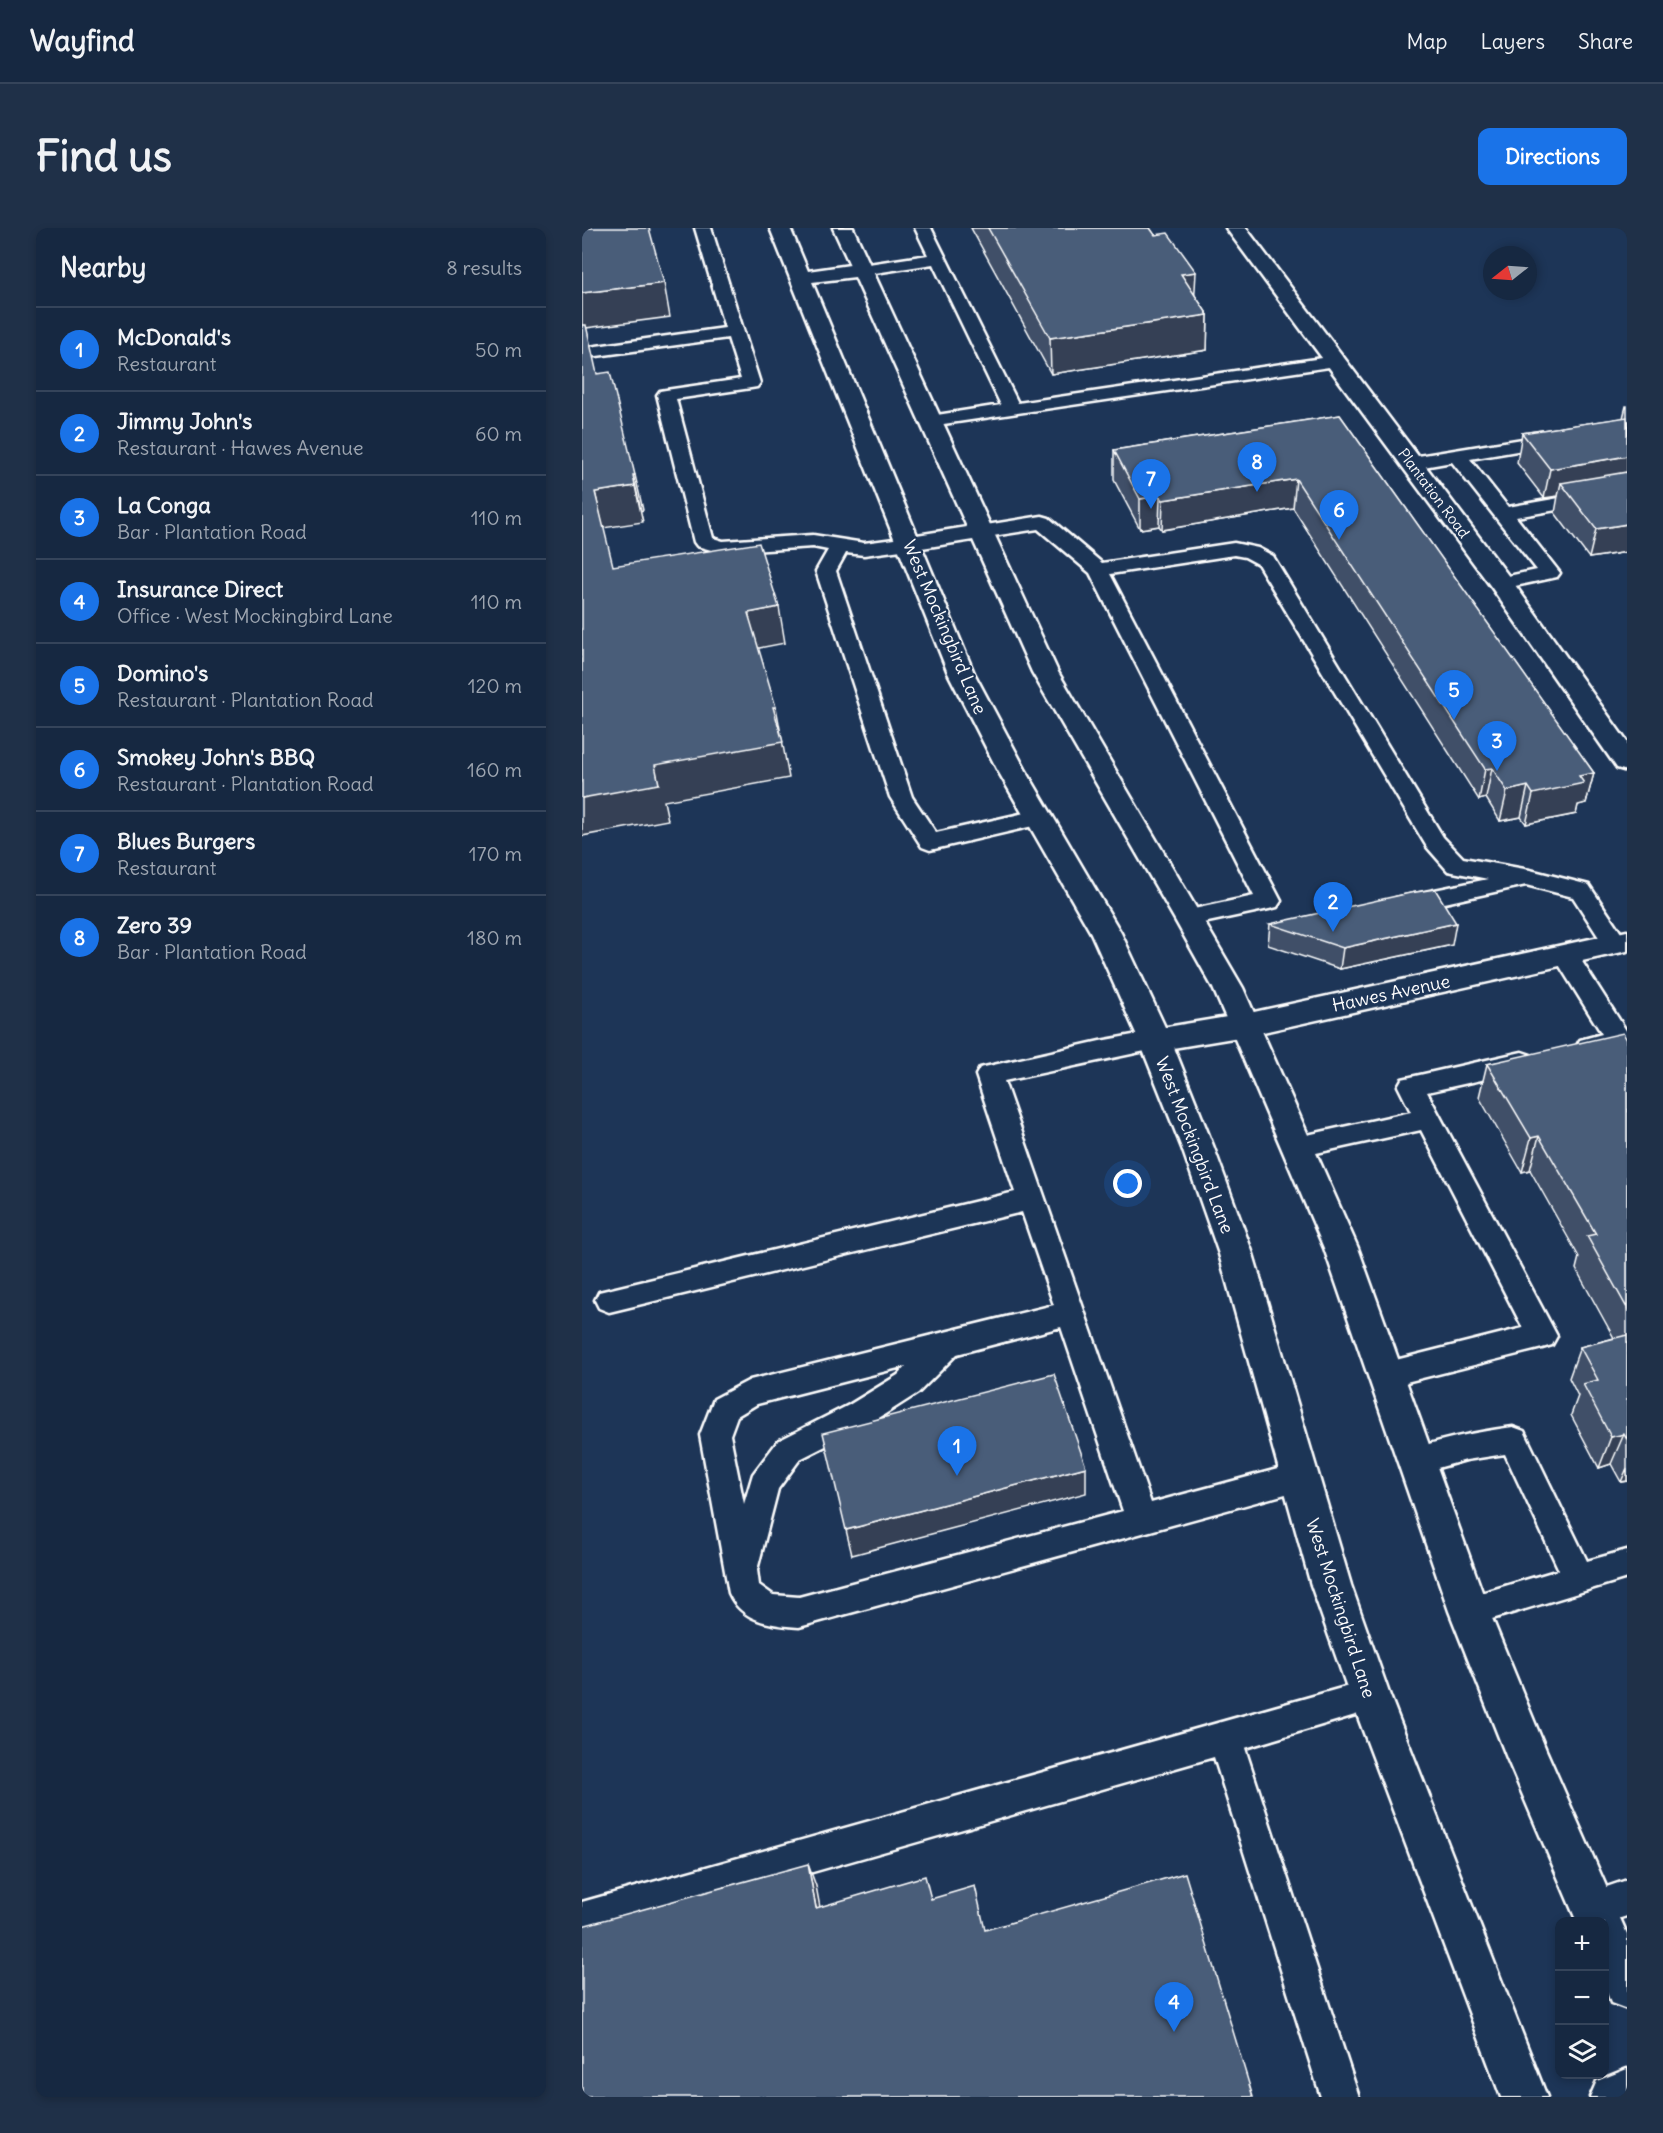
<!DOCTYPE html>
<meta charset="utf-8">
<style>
:root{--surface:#162841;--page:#1f3048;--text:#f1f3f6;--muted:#9ea6b1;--line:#35445a;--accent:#1a73e8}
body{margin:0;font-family:Delius,sans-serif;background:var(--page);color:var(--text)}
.controls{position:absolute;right:18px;bottom:18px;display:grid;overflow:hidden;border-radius:12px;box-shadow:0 3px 9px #0003}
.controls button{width:54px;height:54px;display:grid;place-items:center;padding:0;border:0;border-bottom:2px solid var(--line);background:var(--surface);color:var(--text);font:30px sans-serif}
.compass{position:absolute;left:901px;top:18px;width:54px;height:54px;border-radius:50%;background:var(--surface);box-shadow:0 3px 9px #0003;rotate:253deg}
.you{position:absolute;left:546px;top:956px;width:21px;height:21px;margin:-15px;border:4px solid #fff;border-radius:50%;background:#1a73e8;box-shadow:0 0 0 9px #1a73e833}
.badge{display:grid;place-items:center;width:39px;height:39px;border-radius:50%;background:var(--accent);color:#fff;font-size:20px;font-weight:700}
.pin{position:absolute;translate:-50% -50px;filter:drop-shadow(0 2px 3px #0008)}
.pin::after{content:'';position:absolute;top:32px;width:21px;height:18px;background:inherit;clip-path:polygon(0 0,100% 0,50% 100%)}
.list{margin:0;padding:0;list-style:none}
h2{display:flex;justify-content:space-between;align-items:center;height:78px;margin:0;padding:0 24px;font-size:26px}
h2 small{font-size:20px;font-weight:400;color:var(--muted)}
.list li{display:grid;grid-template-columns:39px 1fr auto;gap:18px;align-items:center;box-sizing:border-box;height:84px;padding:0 24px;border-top:2px solid var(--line)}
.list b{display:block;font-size:22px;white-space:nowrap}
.list p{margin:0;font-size:20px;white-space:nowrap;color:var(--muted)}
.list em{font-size:20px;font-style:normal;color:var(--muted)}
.icon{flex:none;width:33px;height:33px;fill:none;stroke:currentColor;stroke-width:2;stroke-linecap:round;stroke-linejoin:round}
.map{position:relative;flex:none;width:1045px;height:1869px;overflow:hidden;border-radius:12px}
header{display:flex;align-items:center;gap:36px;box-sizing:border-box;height:84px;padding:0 30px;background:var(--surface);border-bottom:2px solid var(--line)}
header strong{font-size:28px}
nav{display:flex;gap:33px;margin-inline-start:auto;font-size:21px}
.intro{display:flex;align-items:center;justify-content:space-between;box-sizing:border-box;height:144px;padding:0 36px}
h1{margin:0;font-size:42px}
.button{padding:15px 27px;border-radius:12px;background:var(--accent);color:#fff;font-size:21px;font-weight:700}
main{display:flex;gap:36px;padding:0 36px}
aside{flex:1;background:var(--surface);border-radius:12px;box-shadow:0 3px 9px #0003}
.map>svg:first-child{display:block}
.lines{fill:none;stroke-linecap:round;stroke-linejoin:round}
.service-casing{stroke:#fff;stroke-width:5}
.minor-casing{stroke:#fff;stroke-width:5}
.secondary-casing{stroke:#fff;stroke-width:5}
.service{fill:#1d3557;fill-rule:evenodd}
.minor{fill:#1d3557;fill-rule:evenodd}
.secondary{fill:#1d3557;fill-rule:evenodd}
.wall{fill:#405068;stroke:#fff;stroke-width:1.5}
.shaded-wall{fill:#344155;stroke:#fff;stroke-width:1.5}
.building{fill:#4a5d79;stroke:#fff;stroke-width:1.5}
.labels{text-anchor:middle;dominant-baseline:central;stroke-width:4.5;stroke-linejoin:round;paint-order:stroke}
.far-street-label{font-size:15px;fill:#fff;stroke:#1d3557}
.street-label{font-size:18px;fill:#fff;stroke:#1d3557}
</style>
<header>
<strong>Wayfind</strong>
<nav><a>Map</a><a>Layers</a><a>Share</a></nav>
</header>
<div class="intro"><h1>Find us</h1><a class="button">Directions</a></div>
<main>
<aside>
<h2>Nearby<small>8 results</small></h2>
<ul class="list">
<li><span class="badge">1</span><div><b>McDonald's</b><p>Restaurant</p></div><em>50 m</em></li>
<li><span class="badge">2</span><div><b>Jimmy John's</b><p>Restaurant · Hawes Avenue</p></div><em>60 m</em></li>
<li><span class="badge">3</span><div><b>La Conga</b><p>Bar · Plantation Road</p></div><em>110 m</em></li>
<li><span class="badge">4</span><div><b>Insurance Direct</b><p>Office · West Mockingbird Lane</p></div><em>110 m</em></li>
<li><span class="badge">5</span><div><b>Domino's</b><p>Restaurant · Plantation Road</p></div><em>120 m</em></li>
<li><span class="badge">6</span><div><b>Smokey John's BBQ</b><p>Restaurant · Plantation Road</p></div><em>160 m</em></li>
<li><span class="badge">7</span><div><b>Blues Burgers</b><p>Restaurant</p></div><em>170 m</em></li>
<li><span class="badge">8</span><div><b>Zero 39</b><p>Bar · Plantation Road</p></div><em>180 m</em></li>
</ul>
</aside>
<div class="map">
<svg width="1045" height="1869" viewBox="0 0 1045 1869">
<rect width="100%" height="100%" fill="#1d3557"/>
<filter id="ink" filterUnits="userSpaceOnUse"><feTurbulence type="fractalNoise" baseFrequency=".0167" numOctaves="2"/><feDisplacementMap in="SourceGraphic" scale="12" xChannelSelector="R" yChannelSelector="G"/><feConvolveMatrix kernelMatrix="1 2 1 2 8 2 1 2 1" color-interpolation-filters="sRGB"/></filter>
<g filter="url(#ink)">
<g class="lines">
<!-- service casing -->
<g class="service-casing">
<path id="service" d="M113,0H129L178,155L175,159L169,160L94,171L131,310L141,313L231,307L282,315L327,309L334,311L337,315L334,319L327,321L282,327L264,325L254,343L330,569L354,605L456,582L464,585L467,590L464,595L348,622L340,619L308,569L234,343L246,322L231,319L140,325L115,318L112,314L75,167L78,163L84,162L159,151L146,110L0,130V120L143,100Z
M333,0H349L436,175L754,128L760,129L763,133L760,137L754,138L348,198L342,197L339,193L342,189L419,177L351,36L280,47L272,42L280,37L346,27Z
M1045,194V204L888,231L926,279L1045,258V270L934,289L978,345L975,349L919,361L912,359L909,355L912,351L955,342L870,234L830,241L823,239L821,235L823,231L830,229Z
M460,288L467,290L520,335L652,315L676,320L691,328L861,609L881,630L948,642L1007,657L1045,714L1043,722L1034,725L1025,722L991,669L944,657L822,684L814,682L810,676L814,670L906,651L866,643L845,619L676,336L663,329L652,327L528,346L699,673L695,679L687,681L607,698L598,696L595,690L598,684L672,668L508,345L456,301L398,310L391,308L388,304L391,300L398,298Z
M983,718L992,721L1045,804V819L1007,828L998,826L994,819L998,812L1020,806L971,727L974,721Z
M573,803L582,805L586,812L582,819L422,853L569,1275L718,1235L729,1239L733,1249L729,1259L217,1399C189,1397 160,1394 147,1365L118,1207L132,1171L168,1152L472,1077L440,984L27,1084L17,1080L13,1072L17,1064L433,964L394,847L398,840L518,813ZM479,1099L541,1283L217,1369L191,1367L177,1357L175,1342L196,1261L218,1231L289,1195L336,1165L375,1126ZM324,1138L316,1147L267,1177L196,1213L171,1246L162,1276L148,1207L155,1188L175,1176Z
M940,824L949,827L953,834L949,841L845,864L975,1108L970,1117L960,1120L804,1159L794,1155L789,1146L794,1137L941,1100L839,902L716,929L707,926L703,919L707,912L716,909L829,884L816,858L820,851Z
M931,1199L942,1203L1005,1333L1045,1322V1350L887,1398L876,1394L871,1383L876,1372L977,1342L923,1226L884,1232L834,1246L823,1242L819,1233L823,1224C858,1211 894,1204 931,1199Z
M788,1452L800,1457L805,1468L800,1479L663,1520L777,1869H739L632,1529L0,1710V1674Z
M1045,1652V1688L1023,1695L998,1694L993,1681L998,1668Z"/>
</g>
<!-- minor casing -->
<g class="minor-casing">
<path id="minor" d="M644,0H664L928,350L1045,514V543L1035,540L910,360Z
M1045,703V723L663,808L573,823L562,820L557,812L562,804L573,801L663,786Z"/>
</g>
<!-- secondary casing -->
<g class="secondary-casing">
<path id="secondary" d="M188,0H208L226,43L268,37L251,0H271L476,444L661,760L776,1020L907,1383L964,1522L1045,1706V1781L1029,1775L1023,1759V1694H995L925,1530L867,1383L742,1020L647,797L631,760L592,690L450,444L391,312L340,320L392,445L443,541L539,705L589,812L632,920L671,1026L769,1357L808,1468L965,1869H919L768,1468L729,1357L637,1026L600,920L557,812L509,705L415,541L366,445ZM273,49L385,299L335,307L230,54Z
M1045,1841V1869H1008L1015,1853Z"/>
</g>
<!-- service -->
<use href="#service" class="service"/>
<!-- minor -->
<use href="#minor" class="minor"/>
<!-- secondary -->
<use href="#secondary" class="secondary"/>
</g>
<!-- wall -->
<path class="wall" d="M389,0H568L626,87L625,122L469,146Z
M1044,178H1045V324L1007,330L973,285L976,268L962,270L935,235L940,205L1041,190Z
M758,187L1012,545L1004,575L996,577L994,586L944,596L939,589L918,593L904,570L897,572L711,280L580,302L577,298L558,301L532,252V222Z
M688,696L870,717L758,741L686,717Z
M1045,812V1253L1039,1254L1029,1236L1017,1240L989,1187L996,1168L987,1150L998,1119L1032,1110L994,1041L997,1029L948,942L940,944L897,869L905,836Z"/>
<!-- shaded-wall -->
<path class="shaded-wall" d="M614,44L612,79L599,46Z
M82,55L88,89L4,100L0,119V65Z
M626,87L625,122L469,146L468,110Z
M1045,228V257L979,255L976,268L962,270L968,241Z
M51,247H53L61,282L59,283Z
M714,251L711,280L580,302L581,272Z
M53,258L61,294L21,300L13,264Z
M578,268L577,298L558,301V271Z
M1045,296V324L1007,330L1014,301Z
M197,379L203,415L172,421L166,385Z
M191,479H194L207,550L82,573L86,592L0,608V570L73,537Z
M910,540L904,570L897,572L903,541Z
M1012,545L1004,575L996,577L994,586L944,596L951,566L997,548Z
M946,558L939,589L918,593L925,563Z
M874,695L870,717L758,741L761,720Z
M957,908L948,942L940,944L949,910Z
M1042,1206L1029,1236L1017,1240L1029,1209Z
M504,1239V1265L270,1327L264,1302Z
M1045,1240V1253L1039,1254Z
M226,1636L234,1658L242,1701L234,1680Z"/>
<!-- building -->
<path class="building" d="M0,0H67L82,55L0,65Z
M406,0H568L573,7L586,5L614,44L599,46L626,87L468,110Z
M0,97H4L15,146L28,144L53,247H51L53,258L13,264L31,338L177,315L197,379L166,385L194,479H191L201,514L73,537L77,556L0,570Z
M758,187L1012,545L997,548L1002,555L951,566L946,558L925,563L910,540L903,541L714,251L581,272L578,268L558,271L532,222Z
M1045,189V228L968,241L940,205Z
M1045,244V296L1014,301L979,255Z
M853,661L874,695L761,720L688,696L828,665Z
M1041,805L1045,812V1080L1005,1008L1014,1006L957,908L949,910L905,836Z
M1045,1107V1212L1042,1206L1029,1209L1001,1156L1016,1152L998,1119Z
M472,1146L504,1239L264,1302L241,1205Z
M226,1636L234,1680L343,1648L349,1671L393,1658L403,1702L603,1645L671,1869H0V1698Z"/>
</g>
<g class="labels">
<!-- far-street labels -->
<g class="far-street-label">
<text transform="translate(852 265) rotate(53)">Plantation Road</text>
</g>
<!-- street labels -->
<g class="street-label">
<text transform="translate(363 399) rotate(67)">West Mockingbird Lane</text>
<text transform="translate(809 765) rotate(-12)">Hawes Avenue</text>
<text transform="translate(613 917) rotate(69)">West Mockingbird Lane</text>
<text transform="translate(759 1380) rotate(72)">West Mockingbird Lane</text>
</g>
</g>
</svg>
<div class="controls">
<button>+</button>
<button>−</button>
<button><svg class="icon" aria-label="layers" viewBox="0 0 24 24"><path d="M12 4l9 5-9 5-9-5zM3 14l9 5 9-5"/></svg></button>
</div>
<svg class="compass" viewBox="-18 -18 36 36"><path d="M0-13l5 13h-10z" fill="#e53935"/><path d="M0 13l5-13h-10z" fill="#9ea6b1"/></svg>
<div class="you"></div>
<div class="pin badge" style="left:375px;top:1248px">1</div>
<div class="pin badge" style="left:751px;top:704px">2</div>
<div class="pin badge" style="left:915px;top:543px">3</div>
<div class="pin badge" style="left:592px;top:1804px">4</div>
<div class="pin badge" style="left:872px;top:492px">5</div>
<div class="pin badge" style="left:757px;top:312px">6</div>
<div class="pin badge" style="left:569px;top:281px">7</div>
<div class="pin badge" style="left:675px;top:264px">8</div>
</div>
</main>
